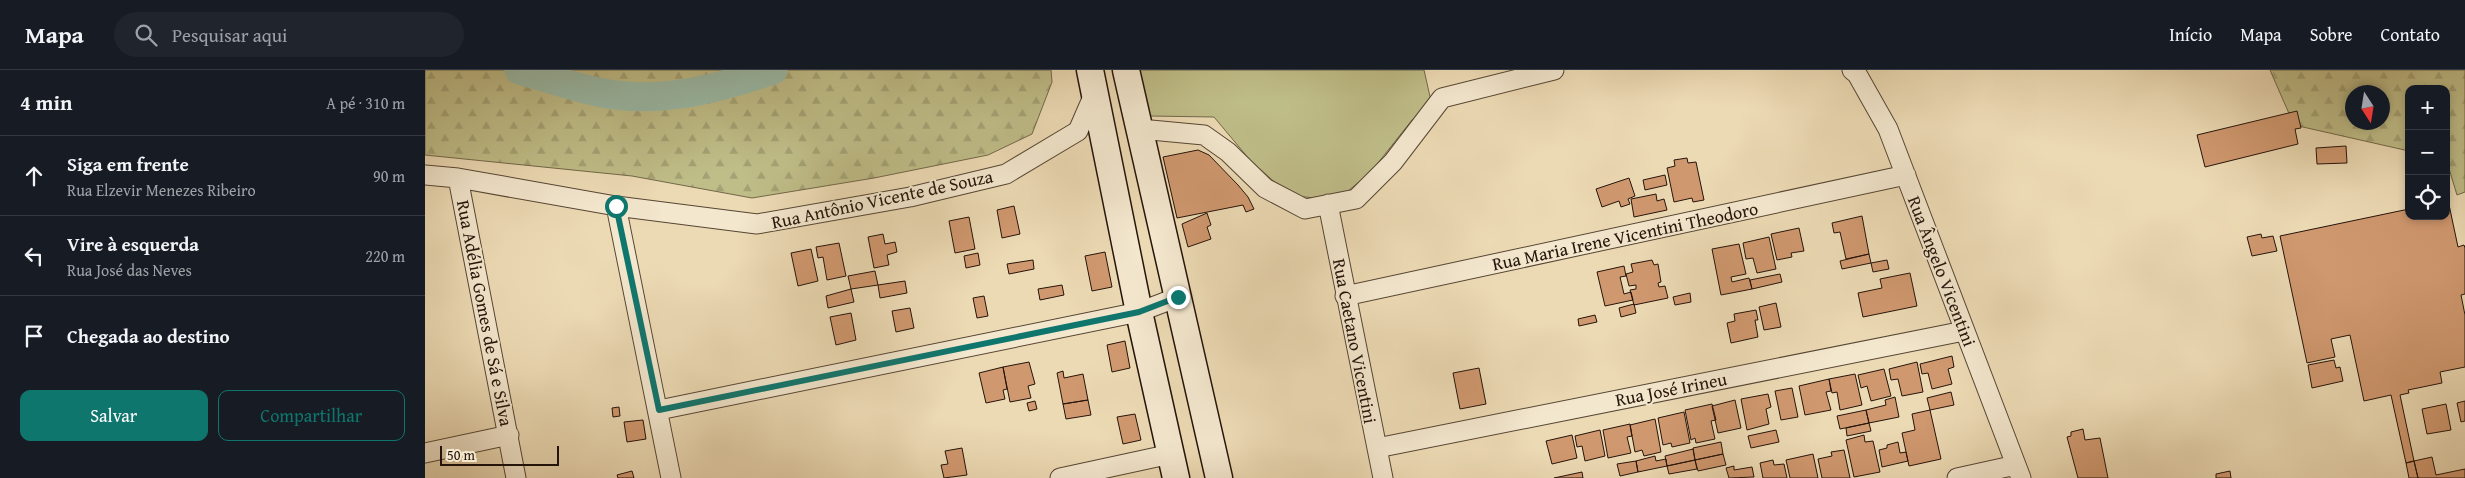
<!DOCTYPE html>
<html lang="pt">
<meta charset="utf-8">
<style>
:root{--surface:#171b24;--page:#20242c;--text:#f1f3f6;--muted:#9ea1a6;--line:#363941;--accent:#0f766e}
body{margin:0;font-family:"Gentium Book Plus",serif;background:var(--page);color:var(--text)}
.controls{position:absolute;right:15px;top:15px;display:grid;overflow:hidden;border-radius:10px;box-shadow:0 2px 8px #0003}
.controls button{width:45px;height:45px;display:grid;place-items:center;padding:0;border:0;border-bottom:1px solid var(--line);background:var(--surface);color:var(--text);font:25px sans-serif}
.compass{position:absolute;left:1920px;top:15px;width:45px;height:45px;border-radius:50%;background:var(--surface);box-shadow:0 2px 8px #0003;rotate:168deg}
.scale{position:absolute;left:15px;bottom:12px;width:119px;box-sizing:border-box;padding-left:5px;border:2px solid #25140a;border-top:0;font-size:14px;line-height:18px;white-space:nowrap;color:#25140a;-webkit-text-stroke:4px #f3e7ce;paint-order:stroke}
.stop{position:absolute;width:15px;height:15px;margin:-11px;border:4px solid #0f766e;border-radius:50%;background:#fff}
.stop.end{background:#0f766e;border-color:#fff;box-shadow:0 1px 5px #0008}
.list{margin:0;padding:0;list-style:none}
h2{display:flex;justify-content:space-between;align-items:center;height:65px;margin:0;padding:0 20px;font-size:21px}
h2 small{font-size:16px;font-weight:400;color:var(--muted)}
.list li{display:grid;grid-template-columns:32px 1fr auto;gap:15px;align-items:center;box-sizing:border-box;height:80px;padding:0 20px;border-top:1px solid var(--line)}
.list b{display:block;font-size:19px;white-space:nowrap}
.list p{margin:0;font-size:16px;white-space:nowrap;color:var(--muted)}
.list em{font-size:16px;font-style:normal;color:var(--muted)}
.actions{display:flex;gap:10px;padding:15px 20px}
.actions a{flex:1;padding:11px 0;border:1px solid var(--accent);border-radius:10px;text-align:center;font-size:18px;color:var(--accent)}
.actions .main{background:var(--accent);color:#fff}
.icon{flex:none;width:28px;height:28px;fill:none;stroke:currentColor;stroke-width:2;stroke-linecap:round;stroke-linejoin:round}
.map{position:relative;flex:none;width:2040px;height:408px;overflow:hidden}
header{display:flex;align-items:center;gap:30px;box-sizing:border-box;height:70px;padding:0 25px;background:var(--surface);border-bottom:1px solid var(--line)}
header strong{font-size:24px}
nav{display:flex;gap:28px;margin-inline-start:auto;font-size:18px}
.search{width:350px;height:45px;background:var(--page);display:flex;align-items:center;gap:12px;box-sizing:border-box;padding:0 18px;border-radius:28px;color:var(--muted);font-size:19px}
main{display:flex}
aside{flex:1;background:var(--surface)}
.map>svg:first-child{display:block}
.green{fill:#bfbd88;stroke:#726849}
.forest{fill:url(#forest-firs);stroke:#726849;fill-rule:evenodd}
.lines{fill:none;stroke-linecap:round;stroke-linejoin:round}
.river{stroke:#9abba8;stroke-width:29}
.building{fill:#d0986f;stroke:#25140a}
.street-casing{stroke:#574634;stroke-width:21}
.secondary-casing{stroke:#25140a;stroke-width:29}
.street{stroke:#f3e7ce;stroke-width:19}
.secondary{stroke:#f3e7ce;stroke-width:26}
.route{stroke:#0f766e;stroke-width:6}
.labels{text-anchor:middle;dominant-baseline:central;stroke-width:4;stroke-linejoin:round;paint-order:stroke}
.street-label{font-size:18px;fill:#25140a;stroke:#f3e7ce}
</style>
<header>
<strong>Mapa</strong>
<div class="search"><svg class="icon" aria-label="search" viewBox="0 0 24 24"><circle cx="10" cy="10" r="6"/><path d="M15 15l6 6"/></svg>Pesquisar aqui</div>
<nav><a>Início</a><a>Mapa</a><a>Sobre</a><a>Contato</a></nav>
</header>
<main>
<aside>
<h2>4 min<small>A pé · 310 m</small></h2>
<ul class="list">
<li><svg class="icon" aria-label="ahead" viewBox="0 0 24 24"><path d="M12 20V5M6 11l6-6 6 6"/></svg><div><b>Siga em frente</b><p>Rua Elzevir Menezes Ribeiro</p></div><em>90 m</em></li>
<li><svg class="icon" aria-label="left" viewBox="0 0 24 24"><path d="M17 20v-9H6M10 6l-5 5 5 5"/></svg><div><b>Vire à esquerda</b><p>Rua José das Neves</p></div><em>220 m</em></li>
<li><svg class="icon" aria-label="arrive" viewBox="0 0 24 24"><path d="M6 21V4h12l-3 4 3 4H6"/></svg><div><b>Chegada ao destino</b></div></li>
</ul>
<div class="actions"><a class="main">Salvar</a><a>Compartilhar</a></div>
</aside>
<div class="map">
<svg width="2040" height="408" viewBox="0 0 2040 408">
<defs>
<pattern id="forest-firs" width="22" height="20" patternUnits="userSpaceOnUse" patternTransform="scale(1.25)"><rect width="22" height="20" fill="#bfbd88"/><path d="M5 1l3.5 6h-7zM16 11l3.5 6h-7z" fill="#a4a274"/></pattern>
</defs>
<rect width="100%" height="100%" fill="#ecdab4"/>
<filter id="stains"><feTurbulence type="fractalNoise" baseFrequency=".004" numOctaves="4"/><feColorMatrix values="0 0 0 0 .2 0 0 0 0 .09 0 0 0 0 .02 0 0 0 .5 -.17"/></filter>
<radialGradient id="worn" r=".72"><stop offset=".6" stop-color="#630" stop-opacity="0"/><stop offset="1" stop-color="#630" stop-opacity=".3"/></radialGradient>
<!-- green -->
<path class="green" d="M713,0H999L1006,31L987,50L945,103L918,125L889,128L864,125L825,90L789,47L725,46Z"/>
<!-- forest -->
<path class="forest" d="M0,0H626L627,12L607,64L563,85L449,108L327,128L207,106L0,85Z
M1845,0H2040V122L2032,125L2021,89V19H1984V81L1869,55ZM1928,22H1958V52H1928Z"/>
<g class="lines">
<!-- river -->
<path class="river" d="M94,0C123,8 162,22 191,25C245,32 297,17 348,0"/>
</g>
<!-- building -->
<path class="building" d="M1872,41L1876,58L1870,59L1873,74L1780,97L1772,65Z
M1921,76L1922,93L1892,94L1891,78Z
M773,80L784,85L813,115L823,127L829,139L821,142L818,135L752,148L738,87Z
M1262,88L1263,93L1271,92L1279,130L1268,132L1267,128L1249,132L1242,98L1250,96L1249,90Z
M1240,105L1242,115L1220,120L1218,110Z
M1204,108L1210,126L1203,129L1205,134L1196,137L1194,131L1177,137L1171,119Z
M1231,124L1232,131L1239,129L1242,140L1209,147L1206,129Z
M2023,130L2033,177L2039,175L2040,178V224L2036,225L2040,245V297L2015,302L2017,313L1983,320L1984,323L1975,325L1989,391L1981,393L1966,325L1939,331L1925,265L1906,269L1910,287L1882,293L1855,166L1984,139V146H2021V131Z
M589,136L595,164L577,168L572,140Z
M782,143L786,155L782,157L786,169L763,177L757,154Z
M1437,146L1444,184L1421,189L1415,162L1409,163L1407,153Z
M544,147L550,179L530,183L524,151Z
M1374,158L1379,181L1366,183L1367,187L1352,190L1346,164Z
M458,164L460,174L470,172L472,182L462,185L464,195L449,198L443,167Z
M1836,164L1837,168L1848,166L1852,181L1827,186L1822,167Z
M1344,167L1351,199L1332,203L1328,188L1321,189L1318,173Z
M414,173L421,206L402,210L398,187L393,188L391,177Z
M1314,174L1321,204L1306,207L1307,212L1324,208L1327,219L1296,225L1287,179Z
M386,179L393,211L373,216L366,183Z
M680,182L687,217L667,221L660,186Z
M553,183L555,195L541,198L539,186Z
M1444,184L1446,193L1417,199L1415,191Z
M608,190L609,199L584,204L582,194Z
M1227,190L1229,195L1233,194L1236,212L1233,213L1234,217L1240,216L1243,228L1209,235L1205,220L1211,219V215L1204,216L1201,204L1208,202L1206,194Z
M1462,190L1464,199L1448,202L1446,193Z
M1199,196L1201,206L1195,207L1199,224L1206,222L1208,230L1180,236L1172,202Z
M450,201L453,215L426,219L423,206Z
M1485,203L1492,236L1438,247L1433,223L1457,218L1455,209Z
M1355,204L1357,212L1327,219L1325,210Z
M480,211L482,223L455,228L453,215Z
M637,215L639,225L615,230L613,219Z
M426,219L429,232L403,238L401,226Z
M1265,223L1266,232L1250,235L1248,227Z
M559,226L563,246L552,248L548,228Z
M1351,233L1356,257L1339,260L1334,237Z
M1209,234L1211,243L1196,247L1194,238Z
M485,238L489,258L471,262L467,241Z
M1331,240L1333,250H1330L1333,267L1306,273L1302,253L1310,251L1309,244Z
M426,243L431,270L411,275L405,247Z
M1170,245L1172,252L1154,256L1153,249Z
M700,271L705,298L687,302L682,275Z
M1527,286L1529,297L1523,299L1527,314L1507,319L1503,303L1497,304L1495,294Z
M1909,290L1911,298L1915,297L1918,311L1887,318L1883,295Z
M604,292L610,314L603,316L606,328L585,332L578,297Z
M1492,292L1498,322L1477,326L1473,309L1466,310L1464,299Z
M578,297L582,319L578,320L580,329L561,333L554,303Z
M1054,298L1061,334L1035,339L1028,303Z
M1459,299L1466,326L1446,331L1442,316L1436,318L1433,305Z
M638,301L639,308L658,304L663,330L638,334L632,303Z
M1430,304L1437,335L1415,340L1412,322L1407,323L1404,309Z
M1404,309L1406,321L1401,322L1406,340L1380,345L1374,316Z
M1367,318L1373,347L1356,350L1350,321Z
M1526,322L1529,335L1505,340L1502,328Z
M1343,324L1346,337L1341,339L1344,354L1322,360L1316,329Z
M1470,327L1474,347L1444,353L1441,340L1461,335L1460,330Z
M663,330L666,345L641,349L638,334Z
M1310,330L1316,358L1293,363L1287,336Z
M610,331L612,339L604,341L602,333Z
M2040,331V351L2036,352L2032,333Z
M1287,334L1291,350L1286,351L1290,369L1271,373L1270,368L1266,370L1260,340Z
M2021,334L2026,360L2002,364L1997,339Z
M194,337L195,346L188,347L187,338Z
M1441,340L1444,353L1415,359L1412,346Z
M1505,340L1516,389L1484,396L1477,363L1490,360L1487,344Z
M1259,342L1265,373L1247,377L1246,373L1238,375L1233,348Z
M710,344L716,370L698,374L692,347Z
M1230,349L1236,382L1219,386L1217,380L1210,382L1205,355Z
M218,350L221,369L202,372L199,352Z
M1444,353L1446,361L1422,366L1421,358Z
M1205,354L1207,366L1202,367L1206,383L1183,388L1178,360Z
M1658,359L1660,370L1675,368L1683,408H1653L1642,367L1646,366V362Z
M1175,360L1180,386L1160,391L1157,376L1152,377L1150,366Z
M1351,360L1354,372L1326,378L1323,366Z
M1147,365L1152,388L1127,394L1121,371Z
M1439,365L1440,372L1448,371L1455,402L1429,407L1421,370Z
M1296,372L1298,384L1270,390L1268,378Z
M1473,372L1475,383L1481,382L1483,391L1457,397L1454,380L1462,378V375Z
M537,378L542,405L519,408L516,395L523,394L520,381Z
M1268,379L1270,390L1242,396L1240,386Z
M1419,380L1425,408H1397L1393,389L1407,386L1406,382Z
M1298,384L1301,395L1273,401L1270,390Z
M1388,384L1393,408H1365L1361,390Z
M1230,386L1231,391L1241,389L1242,396L1213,402L1211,391Z
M2007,387L2011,405L2040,399V408H1993L1989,391Z
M1270,390L1272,399L1244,404L1242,396Z
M1348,390L1349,395L1359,394L1362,408H1338L1335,393Z
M1211,391L1213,402L1195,406L1192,394Z
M1989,391L1993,408H1984L1981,393Z
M1309,396V400L1327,397L1329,407L1304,408L1301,398Z
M207,401L209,408H193L192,405Z
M1805,401L1806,408H1791V404Z
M1157,402L1158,408H1129Z"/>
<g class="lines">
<!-- street casing -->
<g class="street-casing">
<path id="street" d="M1427,0L1432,4L1463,59L1596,408
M715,59L779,65L803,82L840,118L880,139L931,129L968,92L1017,28L1129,0
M0,105L33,108L191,136L332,154L485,127L581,104L653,61L670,22
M33,108L91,408
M903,134L958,408
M191,136L246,408
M920,226L1481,105
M234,340L714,242L753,227
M952,378L1539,261
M0,383L84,365
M635,408L746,384
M1532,408L1591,395"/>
</g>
<!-- secondary casing -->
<g class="secondary-casing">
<path id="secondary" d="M665,0L714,242L751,408
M701,0L794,408"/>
</g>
<!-- street -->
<use href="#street" class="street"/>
<!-- secondary -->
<use href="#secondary" class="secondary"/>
</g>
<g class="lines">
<!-- route -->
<path class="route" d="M191,136L234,340L714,242L753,227"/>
</g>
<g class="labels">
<!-- street labels -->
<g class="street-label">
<text transform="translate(457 129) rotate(-12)">Rua Antônio Vicente de Souza</text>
<text transform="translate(1200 166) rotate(-12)">Rua Maria Irene Vicentini Theodoro</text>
<text transform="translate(1517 201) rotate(69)">Rua Ângelo Vicentini</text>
<text transform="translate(60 243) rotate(79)">Rua Adélia Gomes de Sá e Silva</text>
<text transform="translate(930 271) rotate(79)">Rua Caetano Vicentini</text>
<text transform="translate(1246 319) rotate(-11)">Rua José Irineu</text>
</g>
</g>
<rect width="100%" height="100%" filter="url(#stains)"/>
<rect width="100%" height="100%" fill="url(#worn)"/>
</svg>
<div class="controls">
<button>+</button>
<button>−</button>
<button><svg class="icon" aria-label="locate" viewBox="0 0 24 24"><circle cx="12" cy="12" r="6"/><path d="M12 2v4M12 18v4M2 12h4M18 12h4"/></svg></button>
</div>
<svg class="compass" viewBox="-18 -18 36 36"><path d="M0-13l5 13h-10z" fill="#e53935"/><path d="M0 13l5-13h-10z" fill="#9ea1a6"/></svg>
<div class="scale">50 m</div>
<div class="stop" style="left:191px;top:136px"></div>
<div class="stop end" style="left:753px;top:227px"></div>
</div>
</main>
